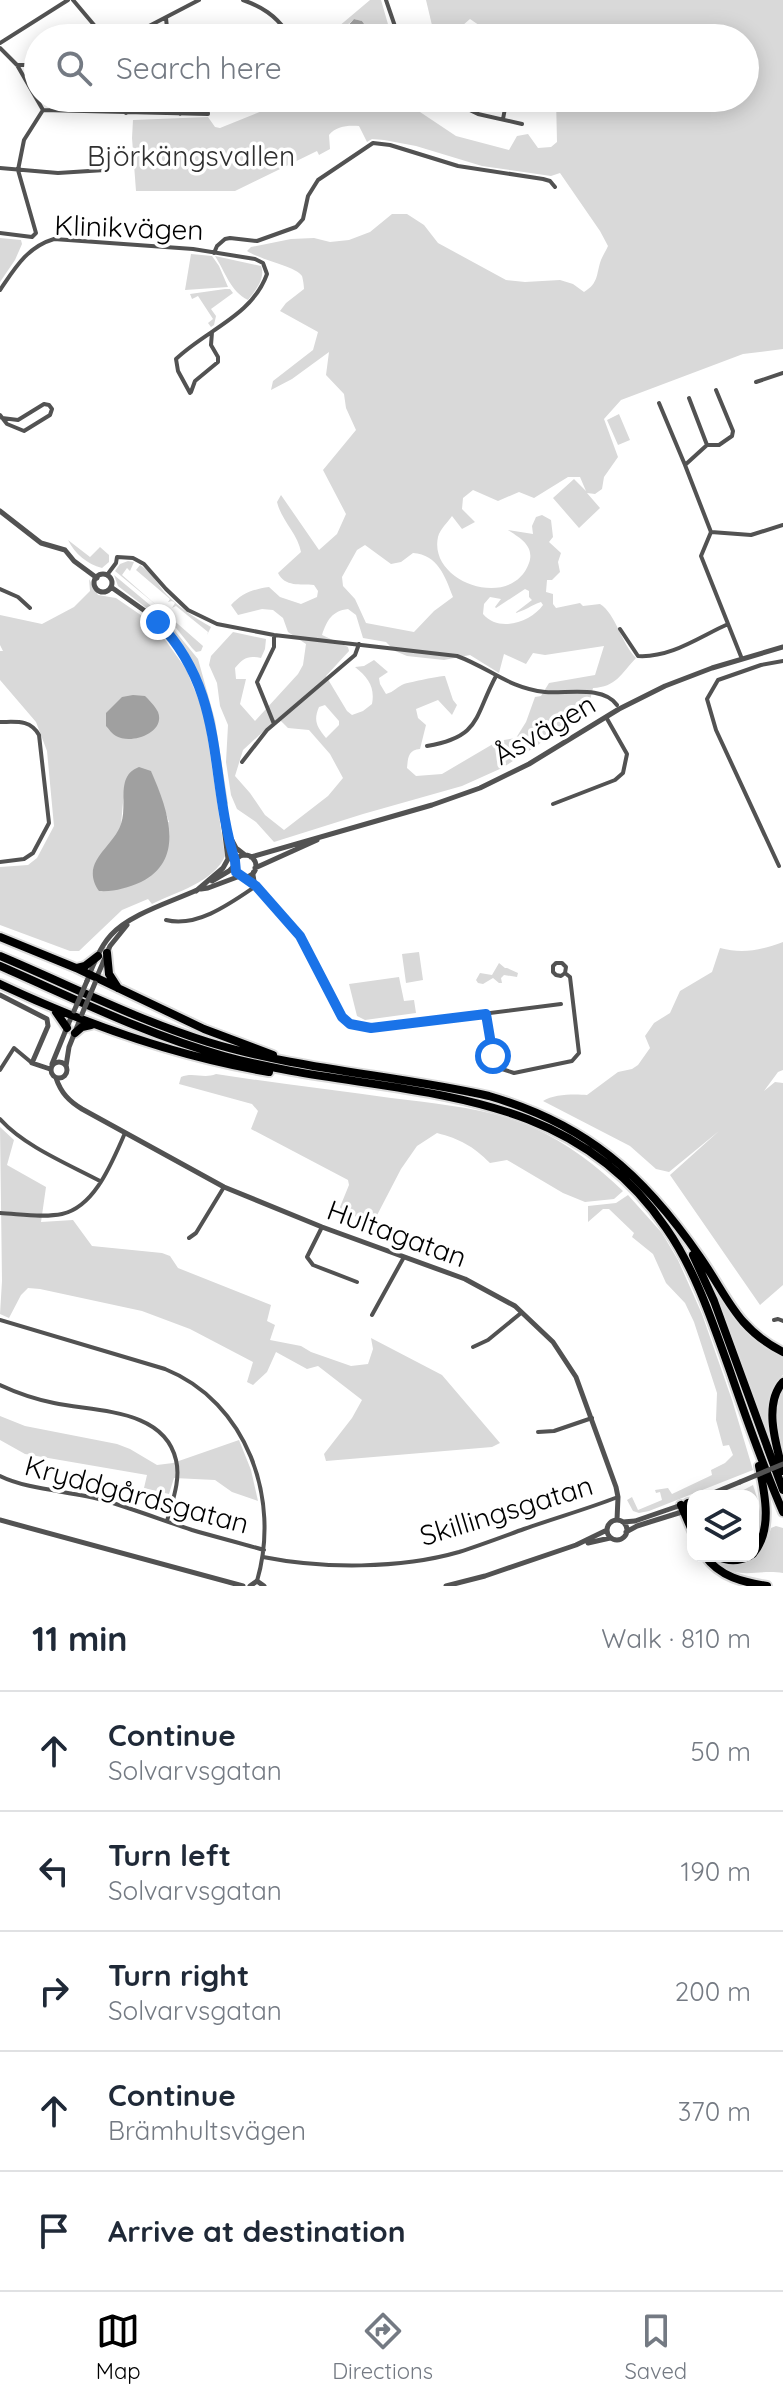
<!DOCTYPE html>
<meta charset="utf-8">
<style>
:root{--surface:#fff;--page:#f6f6f7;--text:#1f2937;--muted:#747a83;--line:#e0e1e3;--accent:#000}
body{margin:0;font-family:Quicksand,sans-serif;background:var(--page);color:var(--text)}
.controls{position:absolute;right:24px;bottom:24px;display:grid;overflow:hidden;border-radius:16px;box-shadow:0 4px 20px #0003}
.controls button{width:72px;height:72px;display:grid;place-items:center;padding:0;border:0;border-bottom:2px solid var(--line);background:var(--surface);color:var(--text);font:40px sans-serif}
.stop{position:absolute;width:24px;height:24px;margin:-18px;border:6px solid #1a73e8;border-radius:50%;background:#fff}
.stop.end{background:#1a73e8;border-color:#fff;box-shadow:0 2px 8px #0008}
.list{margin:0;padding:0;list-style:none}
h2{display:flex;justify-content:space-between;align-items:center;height:104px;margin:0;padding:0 32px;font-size:34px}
h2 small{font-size:26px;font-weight:400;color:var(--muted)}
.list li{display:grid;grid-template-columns:52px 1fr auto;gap:24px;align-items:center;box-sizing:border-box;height:120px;padding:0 32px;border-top:2px solid var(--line)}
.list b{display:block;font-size:30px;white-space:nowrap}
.list p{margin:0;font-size:26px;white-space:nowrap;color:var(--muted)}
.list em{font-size:26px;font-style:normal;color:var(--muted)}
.icon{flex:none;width:44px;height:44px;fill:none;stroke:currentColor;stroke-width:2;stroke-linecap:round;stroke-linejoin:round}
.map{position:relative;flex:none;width:783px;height:1586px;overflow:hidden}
.search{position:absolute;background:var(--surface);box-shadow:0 4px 20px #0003;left:24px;right:24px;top:24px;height:88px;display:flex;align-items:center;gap:20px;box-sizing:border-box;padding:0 28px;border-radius:44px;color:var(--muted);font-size:30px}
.sheet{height:704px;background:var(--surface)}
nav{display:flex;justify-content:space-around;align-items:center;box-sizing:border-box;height:112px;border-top:2px solid var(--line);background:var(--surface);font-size:22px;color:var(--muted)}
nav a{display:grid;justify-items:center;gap:4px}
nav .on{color:var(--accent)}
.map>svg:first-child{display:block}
.green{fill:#d9d9d9;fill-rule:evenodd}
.water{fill:#a0a0a0}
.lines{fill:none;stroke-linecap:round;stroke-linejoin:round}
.motorway-casing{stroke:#dbdbdb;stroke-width:12}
.minor{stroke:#525252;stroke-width:4}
.tertiary{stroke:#525252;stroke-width:5}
.motorway{stroke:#000;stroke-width:8}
.tertiary-bridge{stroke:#525252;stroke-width:5}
.route{stroke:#1a73e8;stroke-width:10}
.labels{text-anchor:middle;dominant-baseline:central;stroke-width:7;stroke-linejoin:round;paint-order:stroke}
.park-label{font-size:28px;fill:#303030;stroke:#fff}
.street-label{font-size:28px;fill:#000;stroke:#fff}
</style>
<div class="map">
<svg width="783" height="1586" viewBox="0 0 783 1586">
<rect width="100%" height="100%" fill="#fff"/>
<!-- green -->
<path class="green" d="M370,0H381L392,38H368L369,31L362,21L354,19C338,33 337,38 313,38L338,27Z
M426,0H783V349L743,354L621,400L604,419L618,457L604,477L602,489L595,494L587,493L600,508L579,528L553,498L574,479L586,491L580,477H568L534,498L519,492L498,501L473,490L463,498L462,509L475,522L462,529L452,516C448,522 440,529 438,537C428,583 512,611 529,563C535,546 520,538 508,530L533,534L532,526L536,517L542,515L551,520L553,537L549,542L561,553L558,562L560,572L552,580H547L546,592L553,594V604L556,608L580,603L583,606L600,604C616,614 621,643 636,658C621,674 616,687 593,688L590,700L585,707L538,745L502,768L462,786L363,814L274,842L256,822L237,809L231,795L226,762L228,725L220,706L217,683L209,665L211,656L233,632L266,639L265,649L261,658C248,655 243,658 235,668L236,679H246L240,704L255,721L298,674L303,665L306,644L288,632L283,618L273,610L262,609L238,615L231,605C242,593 254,589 269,587L280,597L301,604L317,597L318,591L314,585C300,584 285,587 278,573L301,552C298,534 281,520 277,502L281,495L319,550L337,534L346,514L323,470L356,430L346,408L344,394L326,375L329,352L292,379L271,390L273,381L313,350L318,332L280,311L286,303L304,289C304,286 303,279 302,276C296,266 261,260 247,251L251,247L291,239L314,238L330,242L349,240L370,232L392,214H407L424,225L438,243L506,280L525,282L560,280L573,284L584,292C599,283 596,274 601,260C603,255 606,251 608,246L600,231L560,173L551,176L482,166L416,146L384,140L372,139L367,142L359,126C348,125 336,126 329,135L330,149L319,155L317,151L235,191H136L132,138L133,120L208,117L215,127L220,128L294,98H399L456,136L509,150L517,136L528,134L538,148L551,147L557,142L556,98H745V38H498L470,19L448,38H435ZM365,545L391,564L401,562L413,553C438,555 445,576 453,597L434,611L414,632L366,623L355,599L343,586L342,577L357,550ZM525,589L529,591V597L532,600L515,613C525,611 531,605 541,602L543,605C531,622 499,633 483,614L484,604L490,597L501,599L495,607L496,608ZM348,609L356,615L363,638L386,642L395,651L407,656L444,660L470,655L499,673L504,654L526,664L533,653L545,655L604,646L595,675L549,683L541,696L535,697L526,722L516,738L498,741L442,774L416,776L407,768C408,758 408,750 420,749L426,725L418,718L416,709L438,700L452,715L457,705L453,700L445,676C439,676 411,682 404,684C398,686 394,692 386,694L380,684L379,678L388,672L374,660L364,666L355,667C369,678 375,688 372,704L363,711L352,715L347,711L326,676L349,651L348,647L322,635C327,620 332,611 348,609ZM325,705L339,721V725L326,738C317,727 313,721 319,707ZM278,718L288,728L309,730L330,754L343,778L328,796L284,830L265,815L250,793L235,776L243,750Z
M0,238L21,240L22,244L15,260L0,282Z
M191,254L212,256L219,266L228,287L185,290Z
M215,256L261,266C266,278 255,291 248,300C230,291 226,273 215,256Z
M225,289H230L233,293L211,309L216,316L214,325L211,327L208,323L213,319L198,296L192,299L190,294Z
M619,414L630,440L618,445L607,420Z
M68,540L90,557L100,547L109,555V562L102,568C87,564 75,554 68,540Z
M128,561L134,562L130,571L127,568L122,575L203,646L201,651L196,652L192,648L161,609L115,571L120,564Z
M140,565C153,573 157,584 167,595C180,608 195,618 211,627L207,635L208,632L176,606L172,608L175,603L172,601L168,602L170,599L136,570Z
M114,575L162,615L198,659L215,720L228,803L226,807L211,709L195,668L158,617L118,586Z
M89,579L98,595L116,598L148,620L166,641L186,669L204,713L225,856C214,882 176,892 152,904L148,899L122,910L79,951H70L0,925V867L28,865L37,858L54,826L47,751L36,722L0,680V651H3L0,645V615L42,624L74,607L90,591ZM151,772L169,822L121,825L124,791Z
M783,942V1070L778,1072L764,1091L775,1082L783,1083V1285L760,1305L670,1175L719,1131L669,1172L656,1169L630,1146L543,1101C554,1094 574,1094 587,1095L618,1072L632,1069L638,1065L650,1048L645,1036L654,1023L670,1013L680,991L712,972L720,948C743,954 761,950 783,942Z
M419,952L423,980L406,983L402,954Z
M499,963L505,968H507L518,973L517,977L504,975L501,978L502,983H499L493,978L483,984L478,983L476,980L480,973L492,975Z
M399,977L404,1001L414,1000L416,1013L365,1020L357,1016L349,984Z
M216,1074C274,1083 333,1090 391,1098C438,1104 490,1108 534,1128C567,1143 597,1166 623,1191L614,1199L585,1202L563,1193L507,1160L490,1163C473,1146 460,1139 437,1133L417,1146L401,1169L374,1221L342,1213L340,1207L349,1185L348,1180L251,1129L258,1111L252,1104L179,1084L181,1077C193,1072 204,1079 216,1074Z
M0,1127L14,1140L7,1165L46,1187L41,1222L73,1220L92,1246L162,1253L170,1256L178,1268L271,1305L267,1321L275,1325L270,1340L301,1346L311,1352L351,1366L368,1364L373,1349L371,1338L442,1375L500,1443L492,1447L326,1461L324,1454L352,1418L362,1400L318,1366L307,1369L276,1352L267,1372L253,1385L247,1382L253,1362L190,1329L142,1311L40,1289L28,1288L21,1295L9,1318L0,1314L2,1281Z
M628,1195L662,1233L678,1260L702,1314L732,1400L753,1470L649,1511L639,1513L633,1511L627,1500L632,1497L638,1510L662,1500L660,1492L656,1493L655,1490L668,1488L672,1494L712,1475L711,1470L725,1463L733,1455L729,1445L723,1446L716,1420L717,1393L694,1322L685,1303L666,1283L653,1254L632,1237L634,1233L609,1209H603L588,1222V1206L616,1203Z
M711,1281C732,1317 747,1336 783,1358V1375C758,1395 770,1430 776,1457L774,1458Z
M783,1387V1456C777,1435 770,1407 783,1387Z
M0,1416L25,1426L117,1444L130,1449L157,1465L173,1463L239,1440L251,1470L258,1501L232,1492L215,1480L174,1478L169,1494L144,1488L147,1475L25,1454L0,1440Z
M753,1485C760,1506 766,1526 753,1545V1496H732Z
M776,1526L783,1528V1573C758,1569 742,1580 718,1565L717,1562C748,1569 763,1559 771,1528Z"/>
<!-- water -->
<path class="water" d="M354,19L362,21L369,31L368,38H330L343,31Z
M133,695L145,696C149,700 155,706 158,712C166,733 131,745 116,736C112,734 109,729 106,726V713L122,697Z
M139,767L151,771C167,808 187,859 141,882C127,888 114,892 99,891C79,862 113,848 121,824C128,804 115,776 139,767Z"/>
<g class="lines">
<!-- motorway casing -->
<g class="motorway-casing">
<path id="motorway" d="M0,937L76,968L204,1029L273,1055
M107,953L109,974L118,988
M0,956C69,985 137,1020 208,1042C299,1070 396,1075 489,1096C586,1124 643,1174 700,1257C728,1297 736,1328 783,1352
M0,966C73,998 147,1035 224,1056C383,1100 561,1073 666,1228C696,1271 712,1321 730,1371C746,1418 763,1466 783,1512
M77,968L85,966L98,956
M0,984C87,1025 174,1056 269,1072
M56,1012L67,1028
M75,1033L82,1027L91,1025
M693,1255L714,1301L783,1490
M783,1382C763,1404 776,1445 783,1471
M688,1503L693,1515
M681,1505L693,1533
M753,1554C773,1530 765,1494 759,1466
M705,1556C720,1577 743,1582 767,1586
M717,1556C728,1562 738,1562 750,1556"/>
</g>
<!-- minor -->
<path class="minor" d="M73,0L105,38
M243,0C262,7 275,15 287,32
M386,0L399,38
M166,18L168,38
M126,38L199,0
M0,43L68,0
M0,48L17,65L43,110
M17,65H38
M126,98V113
M177,98L180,114
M445,98L478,114L522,124
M43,110L208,114L206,98
M503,119L507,98
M0,168L58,173L105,170
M0,233L32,237L36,233L18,170L24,140L43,110
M214,253L217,246L225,239L230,238L257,241L296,227L303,219L308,196L318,180L373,143L390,145L458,166L543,179L550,181L555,187
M0,290C15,268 27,247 54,239L193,249L255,259L263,263L267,274C252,316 206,330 176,359L178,371L190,393
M756,382L783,373
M716,390L733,431L732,436L719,445H707L685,465L711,532L701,556L742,659
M191,392L195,381L218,362V357L211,345L212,332
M689,398L707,445
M659,403L685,465
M0,415L7,424L24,431L50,415L52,409L49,405L44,404L18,420L2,418
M711,532L751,535L783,525
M107,575L116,563L117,557L133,558L144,564L166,589L188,610L217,624L274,635L457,656C490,668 508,688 545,692C566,694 603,685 617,705
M0,589L18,597L30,608
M620,629L638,656C671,658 699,637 728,624
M0,722C16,722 30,719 39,735L49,823L33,853L24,859L0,862
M274,724L257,682L274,647V635
M427,746C481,737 474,717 496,676
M242,762L267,730L355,655L359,644
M553,804L615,780L623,773L627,754L606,717
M779,866L716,730L707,699L718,680L761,665L783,661
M253,872L255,884
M243,876L256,886L300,936L310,954L334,1006L342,1017L350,1024L371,1028L561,1004
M166,920C197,928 231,903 256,886
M486,1014L493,1056L502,1069L514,1073L572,1061L579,1053L570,977L565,973L566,967L562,963H556L553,966V972L556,975L561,976L565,973
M0,1070L14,1048L32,1063
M0,1119C24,1146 68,1164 100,1181
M0,1213C20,1214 43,1218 62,1214C95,1207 112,1162 125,1133
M322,1227L307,1257L313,1265L357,1282
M189,1238L196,1233L224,1187
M372,1315L404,1257
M0,1320L165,1369C247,1402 281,1499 257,1581
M774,1320L778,1319L783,1321
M473,1347L488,1340L521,1313
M0,1385C17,1393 35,1399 54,1403C95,1412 164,1408 176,1460C181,1480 172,1502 167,1521
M538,1432L554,1431L592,1418
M0,1476C28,1490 71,1491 103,1500C133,1509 162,1520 192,1530C216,1537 240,1543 264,1550
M263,1557C323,1569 400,1569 459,1552C481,1545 502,1537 524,1529C555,1518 587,1509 618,1497"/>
<!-- tertiary -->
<path class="tertiary" d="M0,511L41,543L65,550L74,561L97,578
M94 583a9 9 0 1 1 18 0a9 9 0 1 1-18 0Z
M111,587L145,611L162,627L186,659L201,687L212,732L228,859L223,868L196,891
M228,833L236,848L245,855
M234 866a11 11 0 1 1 22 0a11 11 0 1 1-22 0Z
M251,857L432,805L480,788L529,764L619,709L665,686L712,668L783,647
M255,868L317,840
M212,881L229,871L234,866
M201,889L208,888L240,876
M96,979L110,946L127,925
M87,981C93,965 100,947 111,935C130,914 171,902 197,890
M0,995L47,1019L48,1026L32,1063L50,1069
M51 1070a8 8 0 1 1 16 0a8 8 0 1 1-16 0Z
M52,1064L72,1015
M66,1066L69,1047L81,1017
M56,1078C61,1093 69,1101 82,1109L224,1187L322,1227L465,1279L515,1306L553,1342L576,1377L616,1487L618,1497L617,1520
M706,1496L740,1482
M0,1520L243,1586
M607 1530a10 10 0 1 1 20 0a10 10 0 1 1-20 0Z
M623,1522L635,1521L693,1501
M626,1532L637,1526L685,1511
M588,1543L610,1538
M250,1586L257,1581L264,1586
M446,1586L485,1576L576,1545L607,1530"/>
<!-- motorway -->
<use href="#motorway" class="motorway"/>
<!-- tertiary-bridge -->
<path class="tertiary-bridge" d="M74,1011L87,981
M82,1014L95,983
M740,1482L783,1464"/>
</g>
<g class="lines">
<!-- route -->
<path class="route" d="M158,622C227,694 208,774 235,861L236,872L256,886L300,936L342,1017L350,1024L371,1028L486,1014L493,1056"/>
</g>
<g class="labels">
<!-- park labels -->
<g class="park-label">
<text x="191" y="155">Björkängsvallen</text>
</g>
<!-- street labels -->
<g class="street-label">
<text transform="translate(129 227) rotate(2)">Klinikvägen</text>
<text transform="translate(544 729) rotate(-30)">Åsvägen</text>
<text transform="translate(397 1233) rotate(20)">Hultagatan</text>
<text transform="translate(137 1494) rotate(15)">Kryddgårdsgatan</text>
<text transform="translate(506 1510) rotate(-17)">Skillingsgatan</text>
</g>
</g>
</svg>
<div class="controls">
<button><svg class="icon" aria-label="layers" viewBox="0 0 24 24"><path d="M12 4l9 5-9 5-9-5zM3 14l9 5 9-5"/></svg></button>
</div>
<div class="stop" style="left:493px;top:1056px"></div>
<div class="stop end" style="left:158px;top:622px"></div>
<div class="search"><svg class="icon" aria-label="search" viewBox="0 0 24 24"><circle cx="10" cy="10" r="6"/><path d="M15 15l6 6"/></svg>Search here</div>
</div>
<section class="sheet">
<h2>11 min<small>Walk · 810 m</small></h2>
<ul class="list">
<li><svg class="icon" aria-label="ahead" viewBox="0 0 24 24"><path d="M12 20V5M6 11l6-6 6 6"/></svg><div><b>Continue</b><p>Solvarvsgatan</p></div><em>50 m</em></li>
<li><svg class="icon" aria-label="left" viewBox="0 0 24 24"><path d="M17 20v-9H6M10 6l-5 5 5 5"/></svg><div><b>Turn left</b><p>Solvarvsgatan</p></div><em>190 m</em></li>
<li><svg class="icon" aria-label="right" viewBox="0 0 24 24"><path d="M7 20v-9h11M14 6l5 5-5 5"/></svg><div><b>Turn right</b><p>Solvarvsgatan</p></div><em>200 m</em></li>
<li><svg class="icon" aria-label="ahead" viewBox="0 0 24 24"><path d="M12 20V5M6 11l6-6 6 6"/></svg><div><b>Continue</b><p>Brämhultsvägen</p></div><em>370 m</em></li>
<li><svg class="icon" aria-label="arrive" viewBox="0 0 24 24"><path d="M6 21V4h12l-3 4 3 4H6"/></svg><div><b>Arrive at destination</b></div></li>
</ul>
</section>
<nav>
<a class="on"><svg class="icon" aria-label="map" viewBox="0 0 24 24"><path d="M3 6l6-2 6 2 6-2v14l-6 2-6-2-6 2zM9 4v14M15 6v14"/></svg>Map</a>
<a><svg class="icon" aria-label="directions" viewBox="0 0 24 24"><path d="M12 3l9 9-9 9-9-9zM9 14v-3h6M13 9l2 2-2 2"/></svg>Directions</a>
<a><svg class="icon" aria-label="saved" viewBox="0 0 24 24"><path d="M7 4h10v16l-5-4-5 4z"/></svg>Saved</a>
</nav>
